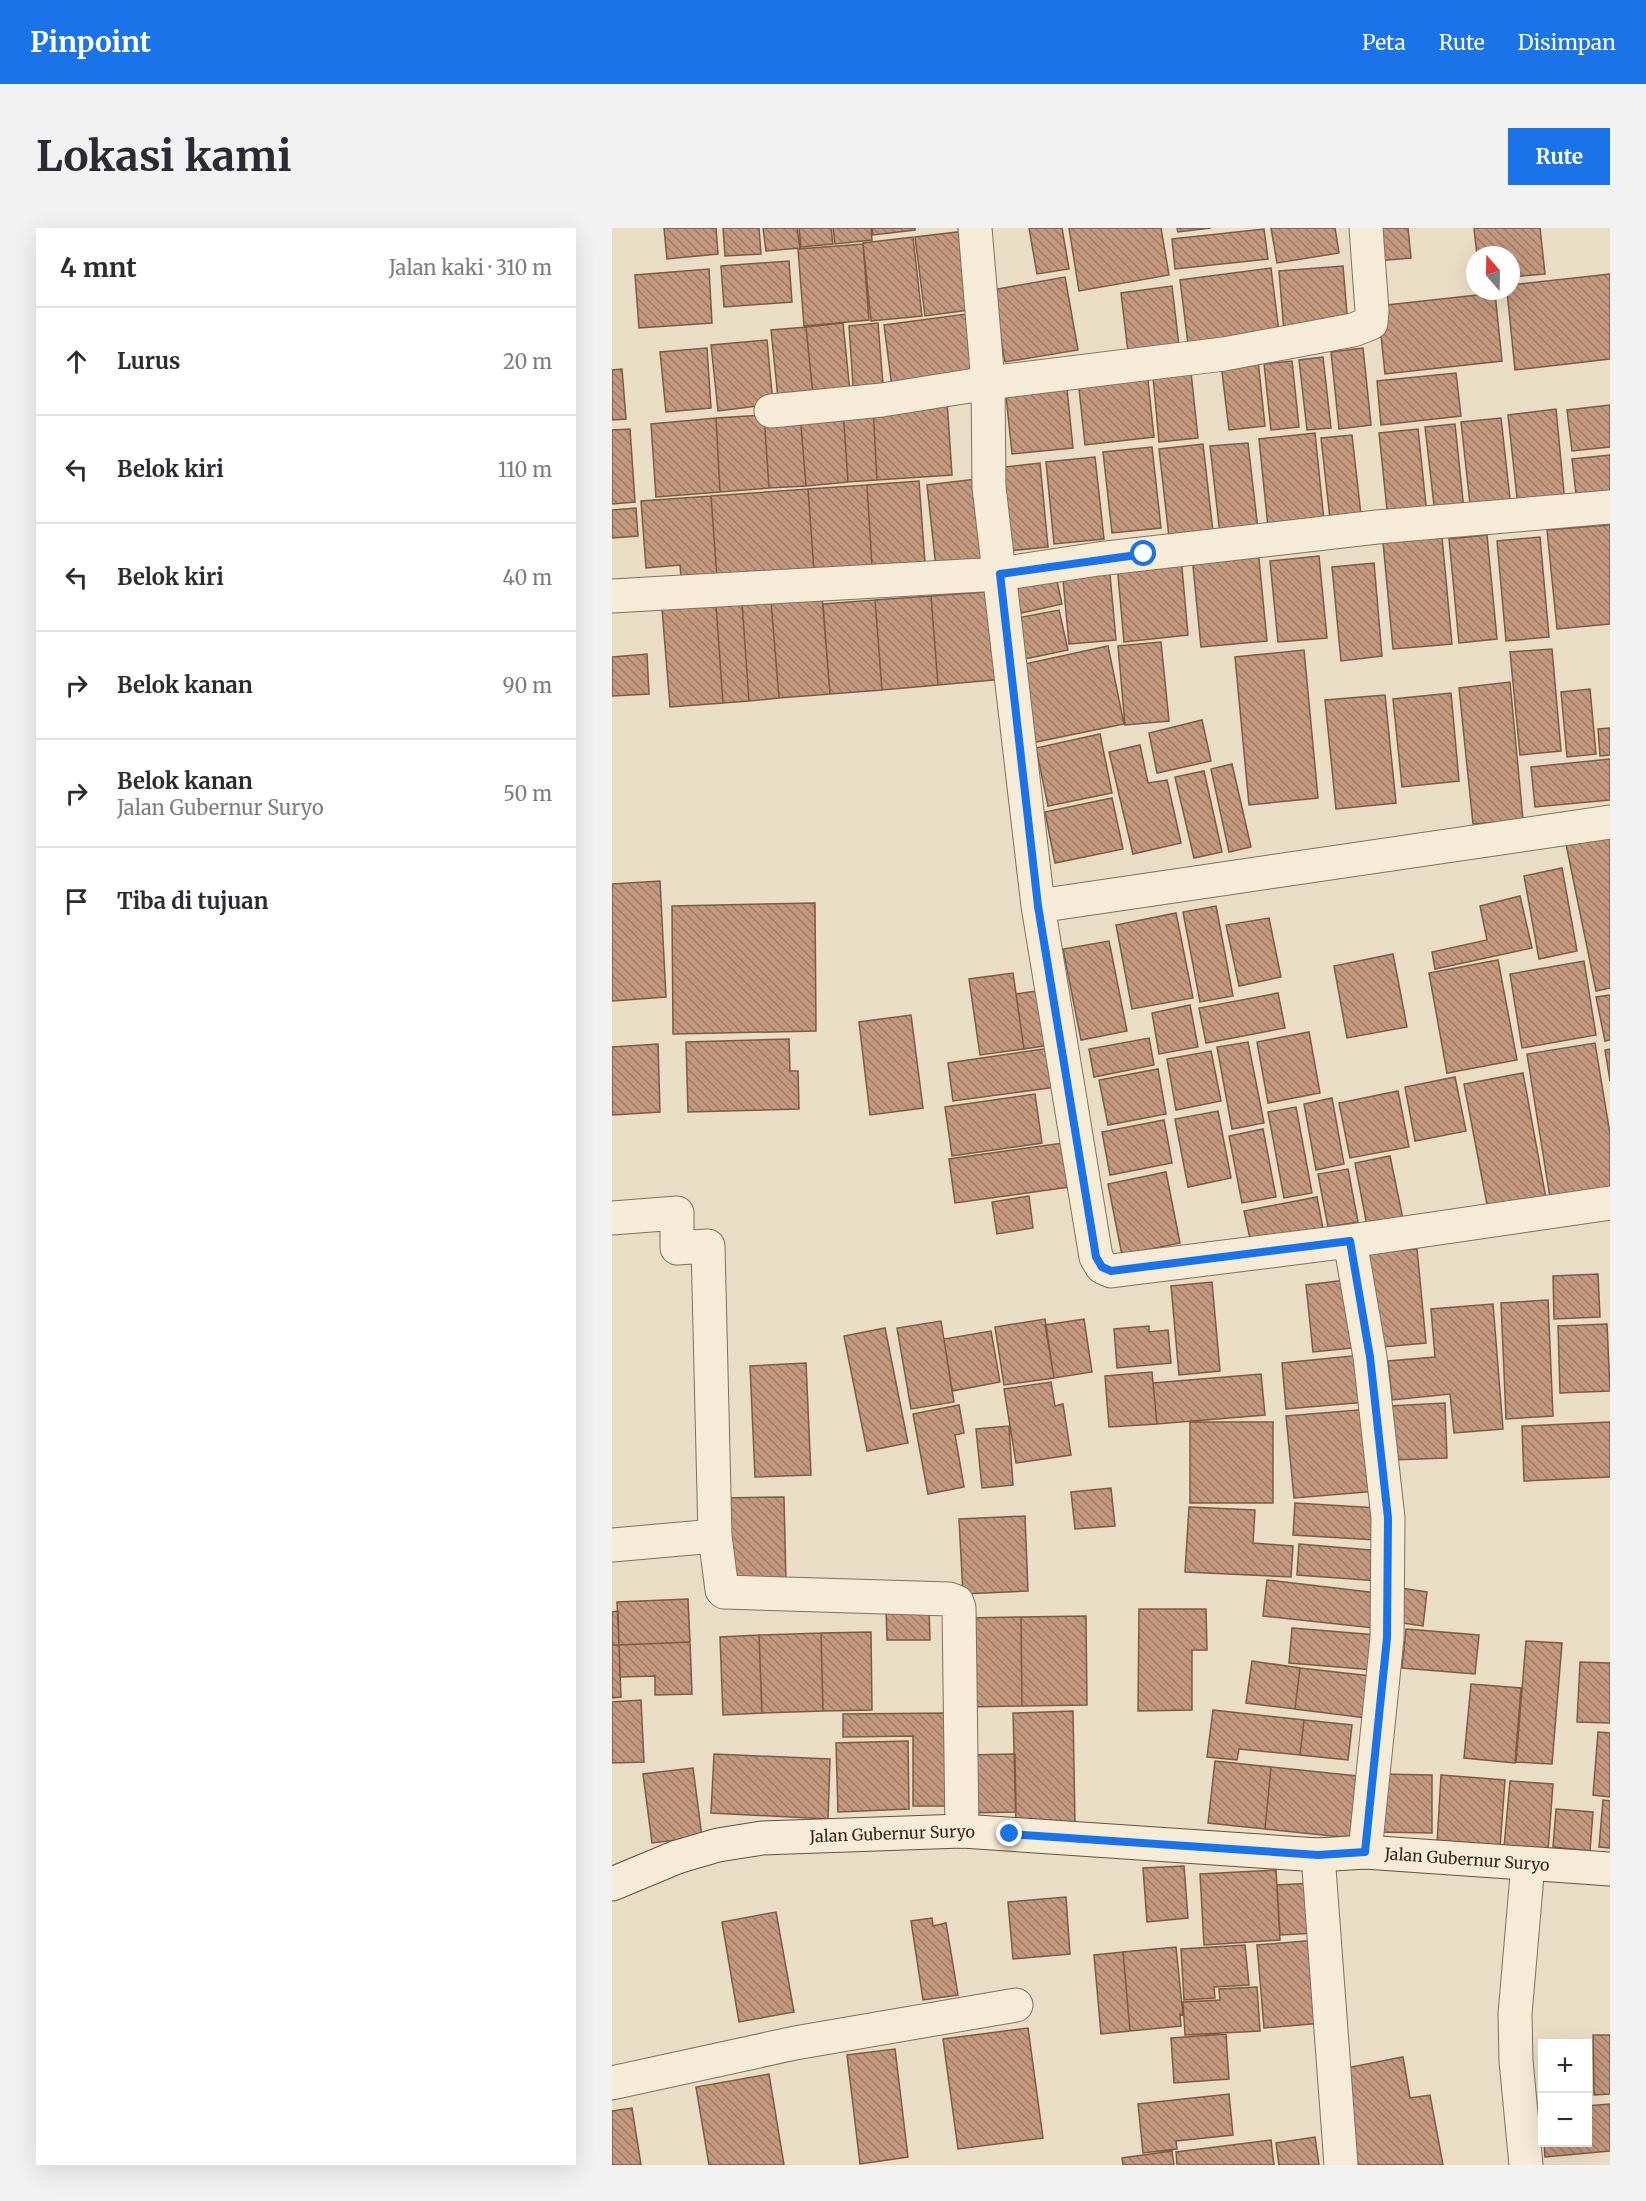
<!DOCTYPE html>
<html lang="id">
<meta charset="utf-8">
<style>
:root{--surface:#fff;--page:#f2f2f3;--text:#2b2b33;--muted:#7c7c81;--line:#e1e1e2;--accent:#1a73e8}
body{margin:0;font-family:Merriweather,serif;background:var(--page);color:var(--text)}
.controls{position:absolute;right:18px;bottom:18px;display:grid;overflow:hidden;border-radius:0px;box-shadow:0 6px 24px #0002}
.controls button{width:54px;height:54px;display:grid;place-items:center;padding:0;border:0;border-bottom:2px solid var(--line);background:var(--surface);color:var(--text);font:30px sans-serif}
.compass{position:absolute;left:854px;top:18px;width:54px;height:54px;border-radius:50%;background:var(--surface);box-shadow:0 6px 24px #0002;rotate:340deg}
.stop{position:absolute;width:18px;height:18px;margin:-14px;border:4px solid #1a73e8;border-radius:50%;background:#fff}
.stop.end{background:#1a73e8;border-color:#fff;box-shadow:0 2px 6px #0008}
.list{margin:0;padding:0;list-style:none}
h2{display:flex;justify-content:space-between;align-items:center;height:78px;margin:0;padding:0 24px;font-size:26px}
h2 small{font-size:20px;font-weight:400;color:var(--muted)}
.list li{display:grid;grid-template-columns:39px 1fr auto;gap:18px;align-items:center;box-sizing:border-box;height:108px;padding:0 24px;border-top:2px solid var(--line)}
.list b{display:block;font-size:22px;white-space:nowrap}
.list p{margin:0;font-size:20px;white-space:nowrap;color:var(--muted)}
.list em{font-size:20px;font-style:normal;color:var(--muted)}
.icon{flex:none;width:33px;height:33px;fill:none;stroke:currentColor;stroke-width:2;stroke-linecap:round;stroke-linejoin:round}
.map{position:relative;flex:none;width:998px;height:1937px;overflow:hidden;border-radius:0px}
header{display:flex;align-items:center;gap:36px;box-sizing:border-box;height:84px;padding:0 30px;background:var(--accent);color:#fff}
header strong{font-size:28px}
nav{display:flex;gap:33px;margin-inline-start:auto;font-size:21px}
.intro{display:flex;align-items:center;justify-content:space-between;box-sizing:border-box;height:144px;padding:0 36px}
h1{margin:0;font-size:42px}
.button{padding:15px 27px;border-radius:0px;background:var(--accent);color:#fff;font-size:21px;font-weight:700}
main{display:flex;gap:36px;padding:0 36px}
aside{flex:1;background:var(--surface);border-radius:0px;box-shadow:0 6px 24px #0002}
.map>svg:first-child{display:block}
.building{fill:url(#building-back-hatch);stroke:#7e5a45;stroke-width:1.5}
.lines{fill:none;stroke-linecap:round;stroke-linejoin:round}
.minor-casing{stroke:#826f5d;stroke-width:35}
.secondary-casing{stroke:#635040;stroke-width:35}
.minor{stroke:#f5ebd6;stroke-width:33}
.secondary{stroke:#f5ebd6;stroke-width:33}
.route{stroke:#1a73e8;stroke-width:8}
.labels{text-anchor:middle;dominant-baseline:central;stroke-width:4.5;stroke-linejoin:round;paint-order:stroke}
.street-label{font-size:16px;fill:#33281f;stroke:#f1e7d3}
</style>
<header>
<strong>Pinpoint</strong>
<nav><a>Peta</a><a>Rute</a><a>Disimpan</a></nav>
</header>
<div class="intro"><h1>Lokasi kami</h1><a class="button">Rute</a></div>
<main>
<aside>
<h2>4 mnt<small>Jalan kaki · 310 m</small></h2>
<ul class="list">
<li><svg class="icon" aria-label="ahead" viewBox="0 0 24 24"><path d="M12 20V5M6 11l6-6 6 6"/></svg><div><b>Lurus</b></div><em>20 m</em></li>
<li><svg class="icon" aria-label="left" viewBox="0 0 24 24"><path d="M17 20v-9H6M10 6l-5 5 5 5"/></svg><div><b>Belok kiri</b></div><em>110 m</em></li>
<li><svg class="icon" aria-label="left" viewBox="0 0 24 24"><path d="M17 20v-9H6M10 6l-5 5 5 5"/></svg><div><b>Belok kiri</b></div><em>40 m</em></li>
<li><svg class="icon" aria-label="right" viewBox="0 0 24 24"><path d="M7 20v-9h11M14 6l5 5-5 5"/></svg><div><b>Belok kanan</b></div><em>90 m</em></li>
<li><svg class="icon" aria-label="right" viewBox="0 0 24 24"><path d="M7 20v-9h11M14 6l5 5-5 5"/></svg><div><b>Belok kanan</b><p>Jalan Gubernur Suryo</p></div><em>50 m</em></li>
<li><svg class="icon" aria-label="arrive" viewBox="0 0 24 24"><path d="M6 21V4h12l-3 4 3 4H6"/></svg><div><b>Tiba di tujuan</b></div></li>
</ul>
</aside>
<div class="map">
<svg width="998" height="1937" viewBox="0 0 998 1937">
<defs>
<pattern id="building-back-hatch" width="6" height="6" patternUnits="userSpaceOnUse" patternTransform="scale(1.5)"><rect width="6" height="6" fill="#c3987e"/><path d="M-1 5l2 2M0 0l6 6M5-1l2 2" fill="none" stroke="#9f7c67"/></pattern>
</defs>
<rect width="100%" height="100%" fill="#e9ddc4"/>
<!-- building -->
<path class="building" d="M52,0H104L106,26L55,31Z
M111,0H147L149,26L113,28Z
M151,0H185L188,20L154,23Z
M187,0H219L221,16L189,19Z
M221,0H259L260,12L223,16Z
M260,0H303V2L261,7Z
M417,0H450L457,41L425,46Z
M457,0H549L557,47L467,63Z
M565,0H599L566,4Z
M659,0H723L727,25L665,35Z
M760,0H796L799,30L764,33Z
M862,0H928L933,46L899,49V27H865Z
M652,1L656,31L563,41L560,11Z
M353,3L364,81L313,88L303,9Z
M301,9L310,88L259,93L251,15Z
M251,16L257,92L192,98L186,21Z
M177,33L180,74L112,79L109,38Z
M731,38L736,98L672,104L667,43Z
M659,40L667,104L576,116L568,52Z
M97,41L100,95L27,100L23,47Z
M998,46V131L903,142L895,63H899V57Z
M453,49L466,122L393,134L380,62Z
M560,58L567,118L516,124L509,65Z
M883,65L890,133L773,146L766,78Z
M362,85L370,146L280,159L272,97Z
M231,95L238,164L201,167L194,99Z
M266,95L272,169L242,172L237,98Z
M194,99L202,176L167,180L159,102Z
M155,112L161,176L106,183L99,117Z
M95,120L99,180L54,184L48,124Z
M751,120L759,197L727,201L719,124Z
M711,129L719,200L695,202L687,132Z
M646,132L653,198L617,202L609,136Z
M680,133L687,199L659,202L652,136Z
M578,135L586,210L547,214L540,138Z
M10,141L14,191L0,192V142Z
M535,143L542,209L473,217L466,151Z
M844,145L849,188L769,197L765,153Z
M454,151L461,220L400,226L393,158Z
M335,173L340,247L265,252L261,179Z
M998,177V219L960,223L955,182Z
M261,179L265,252L236,254L231,181Z
M231,181L236,254L194,258L188,185Z
M944,181L953,275L906,279L896,187Z
M188,185L194,258L157,260L152,187Z
M152,187L157,260L108,264L104,190Z
M104,190L108,264L44,269L39,196Z
M889,190L899,280L859,285L849,194Z
M843,196L852,282L823,286L813,199Z
M18,201L23,274L0,276V202Z
M806,201L815,287L776,291L767,205Z
M703,205L712,293L656,299L647,211Z
M740,207L749,287L718,291L709,210Z
M636,215L646,302L608,306L598,218Z
M591,216L601,304L557,309L547,221Z
M540,219L549,300L500,305L491,224Z
M998,227V272L965,275L960,231Z
M483,229L492,311L442,316L434,234Z
M428,235L436,319L395,323L386,240Z
M364,251L373,335L324,340L315,257Z
M307,253L313,335L260,338L255,257Z
M255,257L260,338L202,343L196,261Z
M196,261L202,343L105,350L99,268Z
M99,268L105,350L70,362L68,337L34,340L29,273Z
M24,280L26,308L0,310V282Z
M998,297V396L945,401L935,302Z
M875,307L885,411L847,415L837,311Z
M830,309L840,416L781,421L771,314Z
M928,309L937,409L894,413L885,313Z
M646,321L655,413L589,419L580,328Z
M707,328L715,410L666,414L658,333Z
M569,329L576,407L512,414L505,336Z
M762,335L770,428L729,433L720,339Z
M497,336L504,412L457,416L450,341Z
M443,344L450,376L400,387L394,354Z
M385,363L392,451L326,457L319,368Z
M210,368L218,466L167,470L159,373Z
M319,368L326,457L270,462L263,372Z
M263,372L270,462L218,466L211,376Z
M159,373L167,470L137,473L130,375Z
M130,375L137,473L111,475L104,377Z
M104,377L111,475L58,479L50,381Z
M447,382L456,422L408,432L400,391Z
M549,414L557,493L513,497L506,418Z
M496,418L512,496L424,514L408,437Z
M940,421L949,523L908,527L898,424Z
M692,422L706,570L637,577L623,429Z
M35,426L37,466L0,468V429Z
M898,454L911,592L861,596L847,460Z
M978,461L984,526L955,529L949,464Z
M839,465L847,553L790,559L781,471Z
M773,467L784,575L724,581L713,472Z
M590,492L599,533L545,545L537,505Z
M998,500V527L988,528L986,501Z
M488,506L500,565L436,578L424,520Z
M528,517L536,555L555,552L569,615L521,626L497,524Z
M998,531V572L923,579L919,539Z
M620,536L639,619L617,624L599,541Z
M592,543L610,624L582,630L563,549Z
M500,570L511,621L443,635L433,584Z
M998,607V760L984,763L954,616Z
M950,640L965,723L927,731L912,648Z
M48,653L54,769L0,773V656Z
M908,668L920,720L823,741L820,724L875,712L868,678Z
M203,675L204,803L61,806L60,678Z
M604,678L621,768L588,774L571,684Z
M564,685L581,770L520,781L504,697Z
M657,690L669,749L627,758L614,697Z
M497,713L515,803L469,812L451,721Z
M781,726L795,799L735,810L722,738Z
M886,732L905,832L835,845L817,745Z
M972,733L984,807L910,820L898,746Z
M401,745L412,821L368,827L357,751Z
M437,761L445,816L412,821L404,766Z
M666,765L673,800L594,815L587,780Z
M998,767V812L993,813L984,769Z
M578,777L586,819L547,826L540,785Z
M299,787L311,880L258,887L247,794Z
M697,804L708,865L656,875L645,814Z
M537,810L542,837L482,849L477,821Z
M177,811L178,843H186L187,881L76,884L74,814Z
M636,814L652,895L620,901L605,819Z
M983,815L998,906V966L939,976L915,826Z
M46,816L48,884L0,887V819Z
M438,820L444,859L341,873L336,835Z
M998,821V853L993,822Z
M599,823L609,873L564,882L555,831Z
M546,841L554,886L496,897L487,852Z
M911,845L935,976L877,987L852,856Z
M843,849L854,903L803,913L793,859Z
M786,863L797,919L738,930L727,875Z
M423,866L430,915L340,928L333,879Z
M720,870L732,936L704,942L692,876Z
M684,879L700,965L672,970L656,884Z
M606,883L619,950L576,959L563,891Z
M552,892L560,935L498,947L490,904Z
M651,901L664,969L630,975L617,908Z
M458,914L464,958L343,975L337,931Z
M778,928L792,996L756,1003L743,935Z
M736,941L746,994L716,999L706,946Z
M554,944L568,1015L510,1027L496,956Z
M417,968L421,1000L385,1006L380,974Z
M705,969L712,1006L640,1020L632,983Z
M805,1021L814,1115L759,1120L751,1025Z
M986,1046L988,1089L942,1091L941,1048Z
M733,1052L740,1120L701,1124L694,1057Z
M600,1054L608,1143L567,1147L559,1058Z
M936,1072L941,1188L894,1191L889,1075Z
M881,1076L891,1201L842,1205L838,1166L780,1172L776,1133L823,1129L819,1081Z
M433,1091L442,1150L392,1157L383,1099Z
M472,1091L480,1144L442,1150L433,1097Z
M329,1093L342,1174L299,1181L285,1100Z
M995,1096L998,1163L948,1165L946,1098Z
M537,1098V1104L556,1102L559,1135L505,1140L502,1101Z
M273,1100L296,1215L255,1223L232,1108Z
M379,1103L388,1154L340,1163L332,1111Z
M750,1127L754,1174L674,1181L670,1135Z
M194,1135L199,1247L143,1249L138,1138Z
M540,1144L545,1196L497,1199L493,1148Z
M649,1146L653,1187L545,1196L541,1155Z
M439,1154L443,1178L451,1176L459,1227L404,1235L392,1161Z
M833,1175L835,1230L779,1232L777,1178Z
M347,1177L352,1205L343,1207L352,1259L316,1266L301,1186Z
M758,1181L765,1263L682,1270L674,1188Z
M578,1194H661V1275H578Z
M998,1194V1249L912,1253L910,1198Z
M397,1198L401,1257L370,1260L364,1201Z
M499,1260L503,1298L463,1301L459,1264Z
M172,1269L174,1356L111,1358L110,1270Z
M683,1275L766,1280L764,1312L681,1307Z
M577,1279L643,1282L641,1315L681,1318L679,1349L573,1344Z
M413,1288L416,1363L351,1366L347,1291Z
M687,1316L770,1323L767,1353L685,1347Z
M655,1352L765,1365L762,1400L651,1388Z
M782,1359L815,1364L811,1398L777,1393Z
M76,1371L78,1414L7,1417L5,1374Z
M274,1379H317L318,1412H275Z
M527,1381H594L595,1422H580V1482L526,1483Z
M6,1383L7,1417H0V1384Z
M474,1388L475,1477L410,1478L409,1389Z
M409,1389L410,1478L355,1479L354,1390Z
M680,1400L765,1407L762,1442L677,1435Z
M794,1401L867,1407L863,1446L790,1440Z
M259,1404L260,1482L211,1483L209,1405Z
M209,1405L211,1483L150,1485L147,1407Z
M147,1407L150,1485L111,1487L108,1409Z
M914,1413L950,1415L940,1536L904,1534Z
M78,1414L80,1466L43,1467V1448L8,1449L7,1417Z
M0,1417H7L9,1469L0,1470Z
M640,1433L688,1440L683,1481L634,1475Z
M968,1434L998,1435V1495L965,1494Z
M688,1440L759,1448L754,1490L683,1481Z
M859,1456L909,1460L903,1535L852,1530Z
M29,1472L32,1534L0,1535V1474Z
M601,1482L692,1492L688,1527L627,1521L625,1532L595,1529Z
M461,1483L463,1596L404,1598L401,1485Z
M337,1485V1578H301V1508L231,1509V1486Z
M692,1492L740,1497L736,1532L688,1527Z
M986,1504L998,1505V1569L981,1567Z
M296,1513L297,1581L226,1584L224,1515Z
M102,1526L218,1531L216,1591L99,1585Z
M403,1526L404,1584L354,1585L353,1527Z
M603,1533L659,1539L653,1601L596,1595Z
M659,1539L755,1549L748,1611L653,1601Z
M81,1540L90,1609L40,1615L31,1546Z
M766,1546L820,1547V1605L765,1604Z
M829,1547L893,1552L888,1620L825,1616Z
M898,1553L941,1556L936,1623L892,1619Z
M991,1572L998,1573V1620L987,1619Z
M944,1581L981,1584L978,1623L941,1619Z
M572,1638L576,1690L535,1694L531,1640Z
M664,1642L668,1712L592,1717L588,1646Z
M701,1655L704,1705L668,1707L665,1657Z
M454,1669L458,1726L401,1731L396,1674Z
M164,1684L182,1784L127,1794L110,1694Z
M320,1690L321,1698L334,1695L346,1767L311,1772L299,1693Z
M704,1712L711,1795L652,1800L645,1717Z
M633,1717L637,1757L602,1759L603,1770L572,1772L569,1721Z
M564,1719L571,1787L568,1786L569,1798L518,1803L511,1724Z
M511,1724L518,1803L489,1806L482,1727Z
M645,1759L648,1803L573,1807L571,1774L608,1772L607,1761Z
M416,1800L431,1910L346,1921L331,1811Z
M614,1806L617,1851L562,1855L559,1810Z
M981,1807H998V1866L982,1867Z
M283,1821L296,1929L248,1936L235,1827Z
M791,1829L798,1870L818,1867L831,1937H746L729,1841Z
M157,1846L172,1937H97L84,1859Z
M617,1866L621,1907L564,1913L565,1921L531,1925L526,1876Z
M998,1876V1923L933,1929L932,1914H975V1878Z
M20,1880L29,1937H0V1883Z
M703,1909L707,1937H667L664,1915Z
M659,1912L662,1937H565L564,1924Z
M560,1923L562,1937H511L510,1930Z"/>
<g class="lines">
<!-- minor casing -->
<g class="minor-casing">
<path id="minor" d="M363,0L376,155L377,259L426,678L484,1029L490,1039L499,1043L738,1013L998,975
M159,183L270,172L376,155L612,126L741,102L759,95L760,83L754,0
M0,368L388,346L486,331L765,299L998,279
M426,678L998,594
M0,990L65,985V1020L96,1018L103,1308L110,1362L112,1364L337,1371L345,1374L347,1380L350,1603
M738,1013L758,1129L776,1290L775,1410L753,1624
M0,1317L103,1308
M706,1627L729,1937
M0,1855L183,1815L404,1777
M914,1937L904,1833L903,1786L916,1636"/>
</g>
<!-- secondary casing -->
<g class="secondary-casing">
<g id="secondary">
<path id="s1" d="M0,1656L65,1629L106,1617L150,1610L350,1603L706,1627L753,1624L998,1641"/>
</g>
</g>
<!-- minor -->
<use href="#minor" class="minor"/>
<!-- secondary -->
<use href="#secondary" class="secondary"/>
</g>
<g class="lines">
<!-- route -->
<path class="route" d="M398,1606L706,1627L753,1624L775,1410L776,1290L758,1129L738,1013L499,1043L490,1039L484,1029L426,678L388,346L532,326"/>
</g>
<g class="labels">
<!-- street labels -->
<g class="street-label">
<text stroke="none"><textPath href="#s1" startOffset="288">Jalan Gubernur Suryo</textPath></text>
<text stroke="none"><textPath href="#s1" startOffset="864">Jalan Gubernur Suryo</textPath></text>
</g>
</g>
</svg>
<div class="controls">
<button>+</button>
<button>−</button>
</div>
<svg class="compass" viewBox="-18 -18 36 36"><path d="M0-13l5 13h-10z" fill="#e53935"/><path d="M0 13l5-13h-10z" fill="#7c7c81"/></svg>
<div class="stop" style="left:532px;top:326px"></div>
<div class="stop end" style="left:398px;top:1606px"></div>
</div>
</main>
